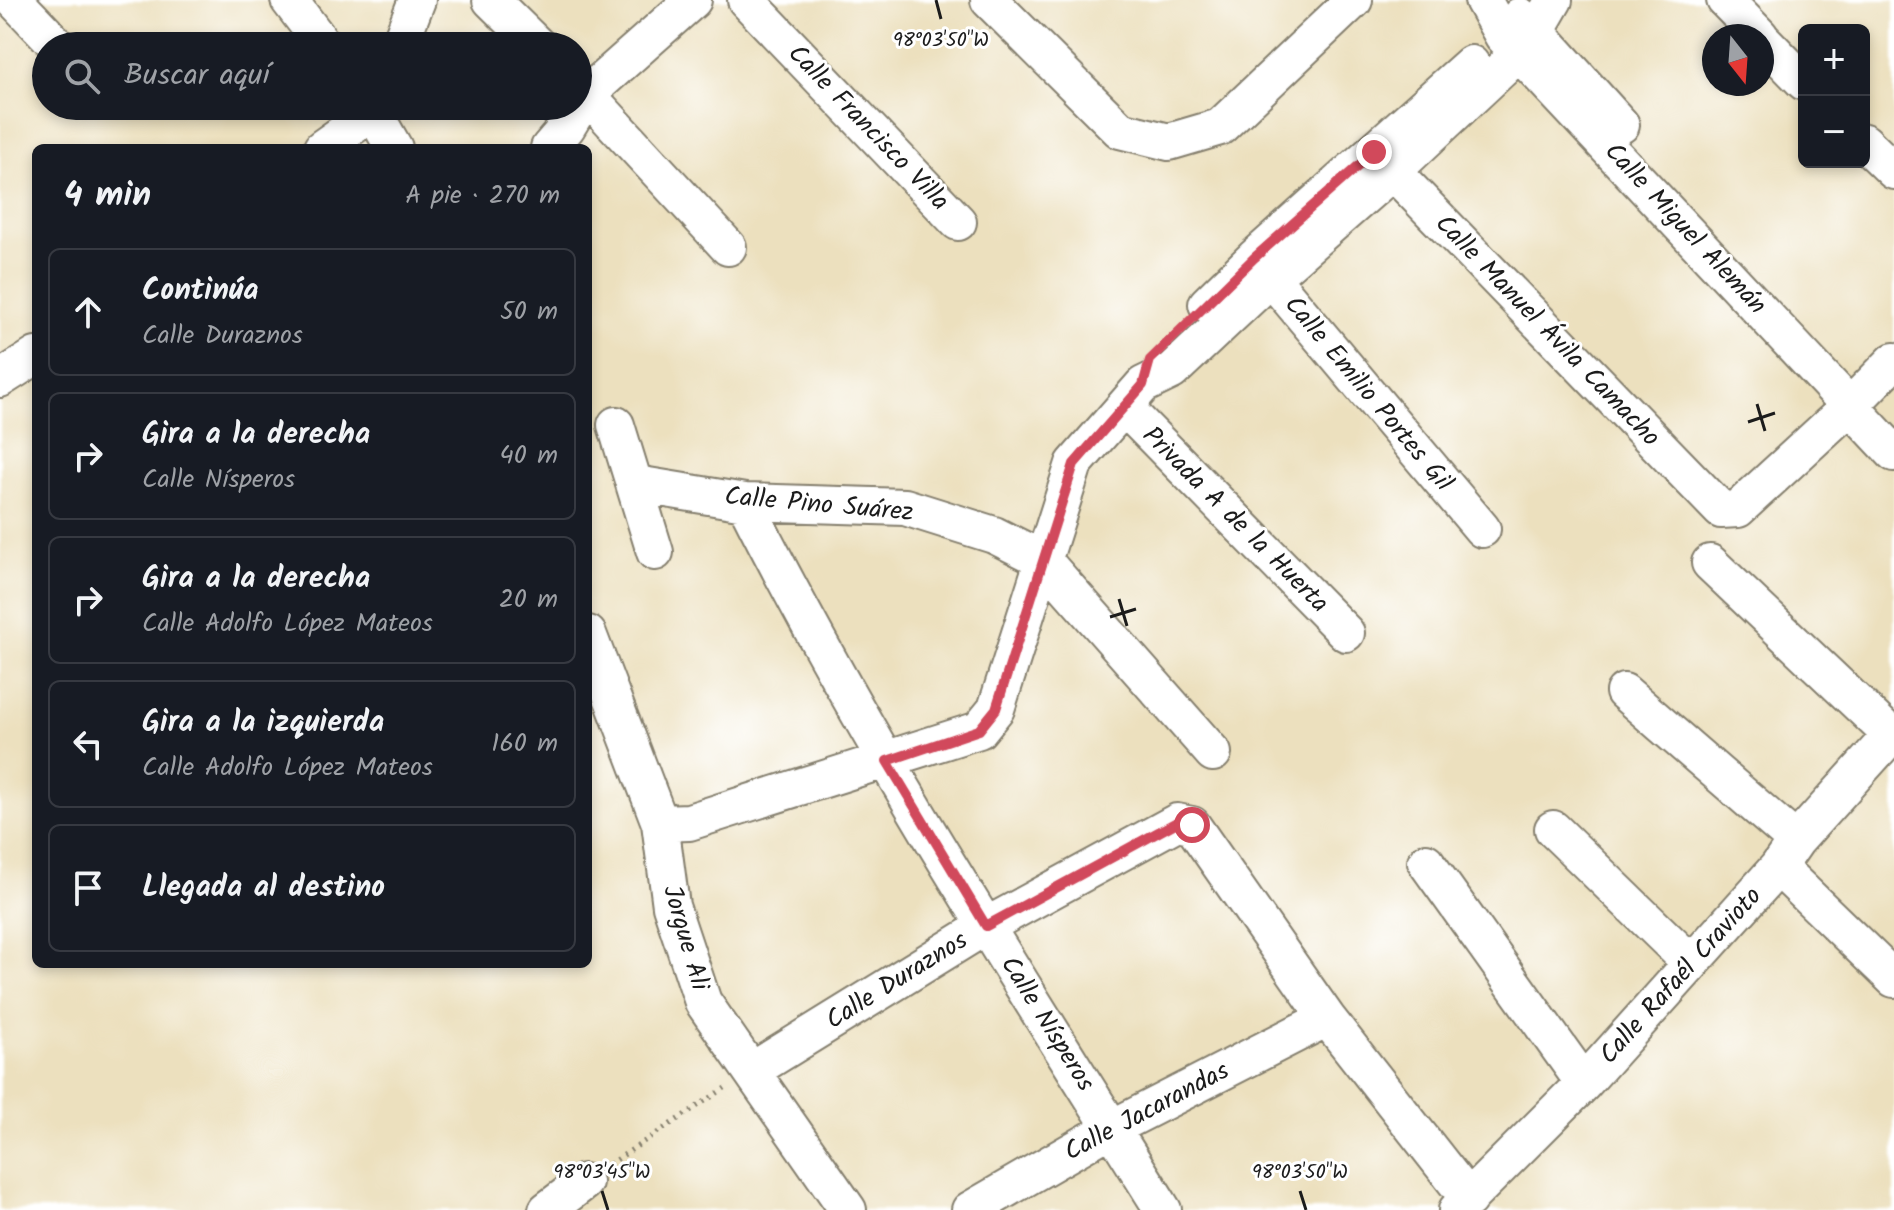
<!DOCTYPE html>
<html lang="es">
<meta charset="utf-8">
<style>
:root{--surface:#171b24;--page:#242831;--text:#f1f3f6;--muted:#9ea1a6;--line:#363941}
body{margin:0;font-family:Kalam,sans-serif;background:var(--page);color:var(--text)}
.controls{position:absolute;right:24px;top:24px;display:grid;overflow:hidden;border-radius:12px;box-shadow:0 4px 12px #0003}
.controls button{width:72px;height:72px;display:grid;place-items:center;padding:0;border:0;border-bottom:2px solid var(--line);background:var(--surface);color:var(--text);font:40px sans-serif}
.compass{position:absolute;left:1702px;top:24px;width:72px;height:72px;border-radius:50%;background:var(--surface);box-shadow:0 4px 12px #0003;rotate:163deg}
.stop{position:absolute;width:24px;height:24px;margin:-18px;border:6px solid #d1495b;border-radius:50%;background:#fff}
.stop.end{background:#d1495b;border-color:#fff;box-shadow:0 2px 8px #0008}
.list{margin:0;padding:0;list-style:none}
h2{display:flex;justify-content:space-between;align-items:center;height:104px;margin:0;padding:0 32px;font-size:34px}
h2 small{font-size:26px;font-weight:400;color:var(--muted)}
.list li{display:grid;grid-template-columns:52px 1fr auto;gap:24px;align-items:center;box-sizing:border-box;height:128px;margin:0 16px 16px;padding:0 16px;border:2px solid var(--line);border-radius:12px}
.list b{display:block;font-size:30px;white-space:nowrap}
.list p{margin:0;font-size:26px;white-space:nowrap;color:var(--muted)}
.list em{font-size:26px;font-style:normal;color:var(--muted)}
.icon{flex:none;width:44px;height:44px;fill:none;stroke:currentColor;stroke-width:2;stroke-linecap:round;stroke-linejoin:round}
.map{position:relative;flex:none;width:1894px;height:1210px;overflow:hidden}
.search{position:absolute;background:var(--surface);box-shadow:0 4px 12px #0003;left:32px;top:32px;width:560px;height:88px;display:flex;align-items:center;gap:20px;box-sizing:border-box;padding:0 28px;border-radius:44px;color:var(--muted);font-size:30px}
.panel{position:absolute;background:var(--surface);box-shadow:0 4px 12px #0003;left:32px;top:144px;width:560px;height:824px;border-radius:12px}
.map>svg:first-child{display:block}
.lines{fill:none;stroke-linecap:round;stroke-linejoin:round}
.street-casing{stroke:#847e6d;stroke-width:40}
.path{stroke:#847e6d;stroke-width:5;stroke-dasharray:2 6;stroke-linecap:butt}
.street{stroke:#fff;stroke-width:36}
.route{stroke:#d1495b;stroke-width:10}
.ticks{fill:none;stroke:#1c1c1c;stroke-width:3}
.labels{text-anchor:middle;dominant-baseline:central;stroke-width:6;stroke-linejoin:round;paint-order:stroke}
.street-label{font-size:26px;fill:#1c1c1c;stroke:#fff}
.ticks-label{font-size:20px;text-anchor:middle;fill:#1c1c1c;stroke:#fff;stroke-width:6;stroke-linejoin:round;paint-order:stroke}
</style>
<div class="map">
<svg width="1894" height="1210" viewBox="0 0 1894 1210">
<rect width="100%" height="100%" fill="#fff"/>
<filter id="ink" filterUnits="userSpaceOnUse"><feTurbulence type="fractalNoise" baseFrequency=".0125" numOctaves="2"/><feDisplacementMap in="SourceGraphic" scale="16" xChannelSelector="R" yChannelSelector="G"/><feConvolveMatrix kernelMatrix="1 2 1 2 8 2 1 2 1" color-interpolation-filters="sRGB"/></filter>
<filter id="wash" filterUnits="userSpaceOnUse"><feTurbulence type="fractalNoise" baseFrequency=".006" numOctaves="4" result="noise"/><feDisplacementMap in="SourceGraphic" scale="32" xChannelSelector="R" yChannelSelector="G"/><feGaussianBlur stdDeviation="1.8" result="paint"/><feColorMatrix in="noise" values="0 0 0 0 0 0 0 0 0 0 0 0 0 0 0 0 0 1.4 0 .05"/><feComposite in="paint" operator="in"/></filter>
<g filter="url(#wash)">
<rect width="100%" height="100%" fill="#ece0be"/>
</g>
<g filter="url(#ink)">
<g class="lines">
<!-- street casing -->
<g class="street-casing">
<path id="street" d="M14,0L58,46
M289,0L324,46
M491,0L538,46
M746,0L958,222
M989,0L1120,130L1169,142L1220,127L1354,0
M1483,0L1503,36L1894,453
M1725,0L1760,36
M1520,16L1536,31L1621,125
M1762,39L1804,82
M399,46L417,0
M578,85L728,247
M370,106L394,148
M1864,142L1894,171
M322,148L374,111L376,106
M549,148L567,127L587,94L693,0
M1374,152L1721,510L1738,509L1850,406L1894,361
M1257,261L1482,529
M1207,304L1254,258L1471,64
M0,379L36,356
M1124,407L1346,633
M616,425L655,552
M636,484L745,502L905,507L994,535L1042,559L1213,753
M745,502C868,747 1018,978 1163,1210
M1710,563L1890,734
M588,634L660,823L671,906L703,1002L848,1210
M1624,692L1796,841
M660,823L689,822L979,730L996,709L1074,464L1143,385L1172,371L1271,278L1392,172L1503,68L1536,31L1554,0
M1553,829L1691,963
M1426,862L1584,1083
M1778,867L1894,979
M753,1070L986,926L1177,822L1192,825L1327,1018L1469,1199
M547,1210L584,1182
M970,1210L1112,1128L1327,1018
M1457,1210L1584,1083L1778,867L1796,841L1894,732"/>
</g>
<!-- path -->
<path class="path" d="M610,1164L725,1088"/>
<!-- street -->
<use href="#street" class="street"/>
</g>
</g>
<g class="lines" filter="url(#ink)">
<!-- route -->
<path class="route" d="M1192,825L1177,822L986,926L887,761L979,730L996,709L1074,464L1143,385L1150,360L1254,258L1374,152"/>
</g>
<!-- ticks -->
<path class="ticks" d="M936,0L941,19M1757,404L1765,431M1748,422L1775,413M1119,599L1127,626M1110,617L1136,609M602,1191L608,1210M1300,1191L1306,1210"/>
<g class="labels">
<!-- street labels -->
<g class="street-label">
<text transform="translate(868 128) rotate(46)">Calle Francisco Villa</text>
<text transform="translate(1685 229) rotate(47)">Calle Miguel Alemán</text>
<text transform="translate(1547 331) rotate(46)">Calle Manuel Ávila Camacho</text>
<text transform="translate(1368 394) rotate(50)">Calle Emilio Portes Gil</text>
<text transform="translate(819 505) rotate(5)">Calle Pino Suárez</text>
<text transform="translate(1235 520) rotate(45)">Privada A de la Huerta</text>
<text transform="translate(685 938) rotate(74)">Jorgue Ali</text>
<text transform="translate(1681 976) rotate(-48)">Calle Rafaél Cravioto</text>
<text transform="translate(897 981) rotate(-32)">Calle Duraznos</text>
<text transform="translate(1047 1024) rotate(58)">Calle Nísperos</text>
<text transform="translate(1147 1112) rotate(-28)">Calle Jacarandas</text>
</g>
</g>
<g class="ticks-label">
<text x="941" y="46">98°03'50"W</text>
<text x="602" y="1178">98°03'45"W</text>
<text x="1300" y="1178">98°03'50"W</text>
</g>
</svg>
<div class="controls">
<button>+</button>
<button>−</button>
</div>
<svg class="compass" viewBox="-18 -18 36 36"><path d="M0-13l5 13h-10z" fill="#e53935"/><path d="M0 13l5-13h-10z" fill="#9ea1a6"/></svg>
<div class="stop" style="left:1192px;top:825px"></div>
<div class="stop end" style="left:1374px;top:152px"></div>
<div class="search"><svg class="icon" aria-label="search" viewBox="0 0 24 24"><circle cx="10" cy="10" r="6"/><path d="M15 15l6 6"/></svg>Buscar aquí</div>
<section class="panel">
<h2>4 min<small>A pie · 270 m</small></h2>
<ul class="list">
<li><svg class="icon" aria-label="ahead" viewBox="0 0 24 24"><path d="M12 20V5M6 11l6-6 6 6"/></svg><div><b>Continúa</b><p>Calle Duraznos</p></div><em>50 m</em></li>
<li><svg class="icon" aria-label="right" viewBox="0 0 24 24"><path d="M7 20v-9h11M14 6l5 5-5 5"/></svg><div><b>Gira a la derecha</b><p>Calle Nísperos</p></div><em>40 m</em></li>
<li><svg class="icon" aria-label="right" viewBox="0 0 24 24"><path d="M7 20v-9h11M14 6l5 5-5 5"/></svg><div><b>Gira a la derecha</b><p>Calle Adolfo López Mateos</p></div><em>20 m</em></li>
<li><svg class="icon" aria-label="left" viewBox="0 0 24 24"><path d="M17 20v-9H6M10 6l-5 5 5 5"/></svg><div><b>Gira a la izquierda</b><p>Calle Adolfo López Mateos</p></div><em>160 m</em></li>
<li><svg class="icon" aria-label="arrive" viewBox="0 0 24 24"><path d="M6 21V4h12l-3 4 3 4H6"/></svg><div><b>Llegada al destino</b></div></li>
</ul>
</section>
</div>
